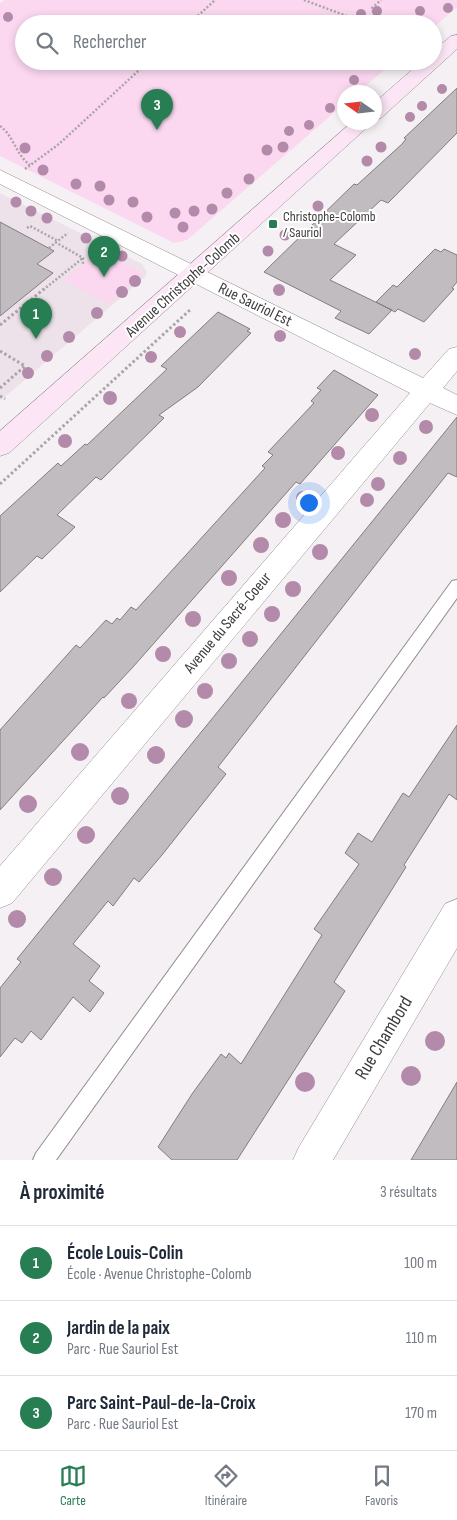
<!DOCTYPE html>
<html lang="fr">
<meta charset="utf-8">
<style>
:root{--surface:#fff;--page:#f2f2f3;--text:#1f2937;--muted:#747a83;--line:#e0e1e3;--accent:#277e52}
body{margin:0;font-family:"Sofia Sans Condensed",sans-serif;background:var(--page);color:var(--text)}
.compass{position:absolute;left:337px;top:85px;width:45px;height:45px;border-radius:50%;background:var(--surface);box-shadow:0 2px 8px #0003;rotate:284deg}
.you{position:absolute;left:308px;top:502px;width:18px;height:18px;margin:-12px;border:4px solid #fff;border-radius:50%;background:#1a73e8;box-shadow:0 0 0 8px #1a73e833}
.badge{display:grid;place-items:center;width:32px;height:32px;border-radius:50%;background:var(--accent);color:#fff;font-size:16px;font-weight:700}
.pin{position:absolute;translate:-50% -41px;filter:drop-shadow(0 1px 2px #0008)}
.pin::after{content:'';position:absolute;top:26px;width:18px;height:15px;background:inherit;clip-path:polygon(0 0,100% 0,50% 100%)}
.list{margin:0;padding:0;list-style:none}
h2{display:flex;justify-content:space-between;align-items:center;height:65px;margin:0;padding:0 20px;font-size:21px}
h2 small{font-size:16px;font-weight:400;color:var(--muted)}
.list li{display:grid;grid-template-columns:32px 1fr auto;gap:15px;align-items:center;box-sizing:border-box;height:75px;padding:0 20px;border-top:1px solid var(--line)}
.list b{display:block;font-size:19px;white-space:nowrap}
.list p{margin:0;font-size:16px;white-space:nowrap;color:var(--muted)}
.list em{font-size:16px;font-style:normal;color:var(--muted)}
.icon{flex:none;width:28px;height:28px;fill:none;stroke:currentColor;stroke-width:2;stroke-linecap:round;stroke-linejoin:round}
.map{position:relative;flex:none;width:457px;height:1160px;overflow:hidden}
.search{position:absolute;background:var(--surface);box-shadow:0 2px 8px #0003;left:15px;right:15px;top:15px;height:55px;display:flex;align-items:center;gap:12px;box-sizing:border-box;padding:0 18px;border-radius:28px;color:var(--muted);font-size:19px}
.sheet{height:290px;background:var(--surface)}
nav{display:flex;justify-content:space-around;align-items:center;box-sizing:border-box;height:70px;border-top:1px solid var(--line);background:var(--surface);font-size:14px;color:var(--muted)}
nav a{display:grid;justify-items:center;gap:2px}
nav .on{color:var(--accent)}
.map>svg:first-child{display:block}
.built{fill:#eee2ea}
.green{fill:#fbd8f0}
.building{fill:#c1bcc0;stroke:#827d80}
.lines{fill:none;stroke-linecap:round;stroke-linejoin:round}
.lane-casing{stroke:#928d91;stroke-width:2}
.street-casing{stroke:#928d91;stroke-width:1}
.secondary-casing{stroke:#928d91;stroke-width:1}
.path-far1{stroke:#a9a5a8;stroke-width:2.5;stroke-dasharray:2 2;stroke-linecap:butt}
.path{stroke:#a9a5a8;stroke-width:3;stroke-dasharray:2.5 2.5;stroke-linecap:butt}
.lane{fill:#fff;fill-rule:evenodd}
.street{fill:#fff;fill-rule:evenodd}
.secondary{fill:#fce6f6;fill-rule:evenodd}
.tree{fill:#b38aa9}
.poi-dot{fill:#277e52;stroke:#fff;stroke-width:2}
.labels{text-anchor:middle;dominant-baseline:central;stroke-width:4;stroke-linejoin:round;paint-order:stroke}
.far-poi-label{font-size:14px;fill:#3e3c3d;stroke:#fff;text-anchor:start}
.street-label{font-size:16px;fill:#3e3c3d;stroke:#fff}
.near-street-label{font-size:19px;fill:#3e3c3d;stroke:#fff}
</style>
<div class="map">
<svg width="457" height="1160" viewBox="0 0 457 1160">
<rect width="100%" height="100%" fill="#f5f0f3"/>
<!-- built -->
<path class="built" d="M0,193L142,264L147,272L145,277L0,401Z"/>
<!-- green -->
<path class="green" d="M5,0H457V7L433,28V24H24V61H395L358,92H344V104L187,240L174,243L0,156V3Z
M100,250L143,273L108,304L63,280Z"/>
<!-- building -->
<path class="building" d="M457,88V133L388,203L381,200L334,244L356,255L330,280L392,310L369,334L335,318L341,311L264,272L354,184L357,185L402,144L406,139L404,138Z
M0,222L54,251L37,264L53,273L0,316Z
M435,249L441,252L444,249L457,255V282L452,288L454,289L424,322L398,309L395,312L376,302L393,285L397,287Z
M218,312L250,329L247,331L251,333L198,387L159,415L164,418L101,480L96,477L57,515L75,527L42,559L37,556L0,592V516L58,463L61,466L85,444L87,445L167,369L161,366Z
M334,370L378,395L300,484L296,482L133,667L104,698L103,697L0,810V730L76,645L80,648L106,620L112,624L117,618L120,620L131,607L136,610L265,468L262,466L273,455L268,452L314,403L311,401L321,390L317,388Z
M457,417V477L448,473L398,536L218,767L226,774L162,855L139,882L134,878L113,906L108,901L73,944L100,966L89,981L104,993L90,1012L73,997L41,1040L31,1031L22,1043L15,1038L0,1057V988L21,962L17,959Z
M457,725V800L449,794L404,865L406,867L334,982L345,991L237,1160H172L158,1147L192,1094L221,1054L226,1058L229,1053L241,1064L322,935L314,929L359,864L345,853L358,833L372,842L403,793L409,797Z
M457,1082V1160H411Z"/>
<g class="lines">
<!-- lane casing -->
<g class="lane-casing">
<path id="lane" d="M457,580V598L56,1160H33L36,1153L452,581Z"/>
</g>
<!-- street casing -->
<g class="street-casing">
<path id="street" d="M0,170L423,378L449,349L457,347V371L443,388L457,395V415L430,403L12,903L0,908V866L410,393L0,184Z
M457,899V948L333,1160H293L299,1147L445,904Z"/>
</g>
<!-- secondary casing -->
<g class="secondary-casing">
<path id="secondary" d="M457,35V49L381,118L374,120V103L422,61H433V51L451,36Z
M352,122H373L9,453L0,456V431Z"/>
</g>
<!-- path-far1 -->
<path class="path-far1" d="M304,0L368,24
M189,24L215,0
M376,24L372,8L381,0
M361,63L363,61
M0,126C14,136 16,155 30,165
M25,169L59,144L149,61
M27,228L30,226L58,241
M55,242L83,258V264
M49,248L68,233
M43,290L83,258"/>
<!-- path -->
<path class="path" d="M0,325L44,289
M0,351L25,366L0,388
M0,396L5,399
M0,484L191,309"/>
<!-- lane -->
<use href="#lane" class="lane"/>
<!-- street -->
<use href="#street" class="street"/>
<!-- secondary -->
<use href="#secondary" class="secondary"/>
</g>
<!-- trees -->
<g class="tree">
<circle cx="448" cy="8" r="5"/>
<circle cx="377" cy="11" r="5"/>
<circle cx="420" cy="11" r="5"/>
<circle cx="361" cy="14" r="5"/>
<circle cx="8" cy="17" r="5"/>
<circle cx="354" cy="80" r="5"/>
<circle cx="442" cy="89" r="5"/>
<circle cx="422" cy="106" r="5"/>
<circle cx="330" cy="108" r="5"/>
<circle cx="410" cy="117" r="5"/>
<circle cx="309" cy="125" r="5"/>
<circle cx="289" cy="131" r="5"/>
<circle cx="283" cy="147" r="5.5"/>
<circle cx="381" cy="147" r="5.5"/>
<circle cx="25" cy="148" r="5.5"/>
<circle cx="267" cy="150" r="5.5"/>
<circle cx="367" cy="161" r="5.5"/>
<circle cx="43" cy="170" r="5.5"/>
<circle cx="249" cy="179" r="5.5"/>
<circle cx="76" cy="184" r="5.5"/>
<circle cx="100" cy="186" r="5.5"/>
<circle cx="227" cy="193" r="5.5"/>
<circle cx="109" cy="200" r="5.5"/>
<circle cx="16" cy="202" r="5.5"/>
<circle cx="133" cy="202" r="5.5"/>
<circle cx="318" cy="206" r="5.5"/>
<circle cx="212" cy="209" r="5.5"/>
<circle cx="31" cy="211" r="5.5"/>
<circle cx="194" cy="211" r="5.5"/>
<circle cx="175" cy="213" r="5.5"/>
<circle cx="147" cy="217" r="5.5"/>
<circle cx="47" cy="218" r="5.5"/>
<circle cx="183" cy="227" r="5.5"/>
<circle cx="285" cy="235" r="5.5"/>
<circle cx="86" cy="238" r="5.5"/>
<circle cx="268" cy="251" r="5.5"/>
<circle cx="122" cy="256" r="5.5"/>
<circle cx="135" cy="281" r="6"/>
<circle cx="279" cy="290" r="6"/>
<circle cx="122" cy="292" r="6"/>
<circle cx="97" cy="313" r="6"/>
<circle cx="180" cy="332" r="6"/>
<circle cx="280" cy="336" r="6"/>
<circle cx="69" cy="337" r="6"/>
<circle cx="415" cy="354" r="6"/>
<circle cx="47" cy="356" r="6"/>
<circle cx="151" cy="357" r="6"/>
<circle cx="28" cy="373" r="6"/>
<circle cx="110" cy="398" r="7"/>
<circle cx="372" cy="415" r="7"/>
<circle cx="426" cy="427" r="7"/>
<circle cx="65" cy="441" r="7"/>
<circle cx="338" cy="453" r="7"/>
<circle cx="400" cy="458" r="7"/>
<circle cx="378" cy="484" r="7"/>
<circle cx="303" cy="498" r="7"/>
<circle cx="367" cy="500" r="7"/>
<circle cx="283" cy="520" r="8"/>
<circle cx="261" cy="545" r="8"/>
<circle cx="320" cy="552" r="8"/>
<circle cx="229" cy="578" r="8"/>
<circle cx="293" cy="589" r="8"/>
<circle cx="272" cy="614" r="8"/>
<circle cx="193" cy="619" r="8"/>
<circle cx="250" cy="639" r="8"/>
<circle cx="163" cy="654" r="8"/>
<circle cx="229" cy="661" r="8"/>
<circle cx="205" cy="691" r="8"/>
<circle cx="129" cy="701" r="8"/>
<circle cx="184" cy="719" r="9"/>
<circle cx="80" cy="752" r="9"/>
<circle cx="156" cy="755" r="9"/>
<circle cx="120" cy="796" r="9"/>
<circle cx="28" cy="804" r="9"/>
<circle cx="86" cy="835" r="9"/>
<circle cx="53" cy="877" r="9"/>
<circle cx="17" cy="919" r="9"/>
<circle cx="435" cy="1041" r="10"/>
<circle cx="411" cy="1076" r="10"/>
<circle cx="305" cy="1082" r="10"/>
</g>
<!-- markers -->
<rect class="poi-dot" x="268" y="219" width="10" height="10" rx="2.5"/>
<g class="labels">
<!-- far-poi labels -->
<g class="far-poi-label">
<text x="283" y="216">Christophe-Colomb<tspan x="283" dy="16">/ Sauriol</tspan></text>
</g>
<!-- street labels -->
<g class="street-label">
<text transform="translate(183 285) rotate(-42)">Avenue Christophe-Colomb</text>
<text transform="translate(255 305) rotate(26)">Rue Sauriol Est</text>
<text transform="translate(228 623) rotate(-50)">Avenue du Sacré-Coeur</text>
</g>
<!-- near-street labels -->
<g class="near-street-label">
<text transform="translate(384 1038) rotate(-59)">Rue Chambord</text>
</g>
</g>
</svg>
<svg class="compass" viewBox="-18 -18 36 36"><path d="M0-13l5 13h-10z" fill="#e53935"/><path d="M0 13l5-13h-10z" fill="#747a83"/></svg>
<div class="you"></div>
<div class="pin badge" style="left:36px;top:339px">1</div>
<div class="pin badge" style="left:104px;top:277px">2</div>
<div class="pin badge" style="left:157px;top:130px">3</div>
<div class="search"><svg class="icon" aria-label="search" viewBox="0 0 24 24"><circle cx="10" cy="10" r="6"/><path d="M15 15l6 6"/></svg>Rechercher</div>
</div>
<section class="sheet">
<h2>À proximité<small>3 résultats</small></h2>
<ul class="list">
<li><span class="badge">1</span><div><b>École Louis-Colin</b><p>École · Avenue Christophe-Colomb</p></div><em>100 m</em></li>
<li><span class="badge">2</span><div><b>Jardin de la paix</b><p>Parc · Rue Sauriol Est</p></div><em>110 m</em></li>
<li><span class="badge">3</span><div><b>Parc Saint-Paul-de-la-Croix</b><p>Parc · Rue Sauriol Est</p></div><em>170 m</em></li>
</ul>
</section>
<nav>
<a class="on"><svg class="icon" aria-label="map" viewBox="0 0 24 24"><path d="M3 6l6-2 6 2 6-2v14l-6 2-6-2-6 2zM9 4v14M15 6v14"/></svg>Carte</a>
<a><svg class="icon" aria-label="directions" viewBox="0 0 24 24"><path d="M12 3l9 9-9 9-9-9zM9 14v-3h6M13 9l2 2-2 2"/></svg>Itinéraire</a>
<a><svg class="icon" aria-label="saved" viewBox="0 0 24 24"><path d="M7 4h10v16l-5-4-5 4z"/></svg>Favoris</a>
</nav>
